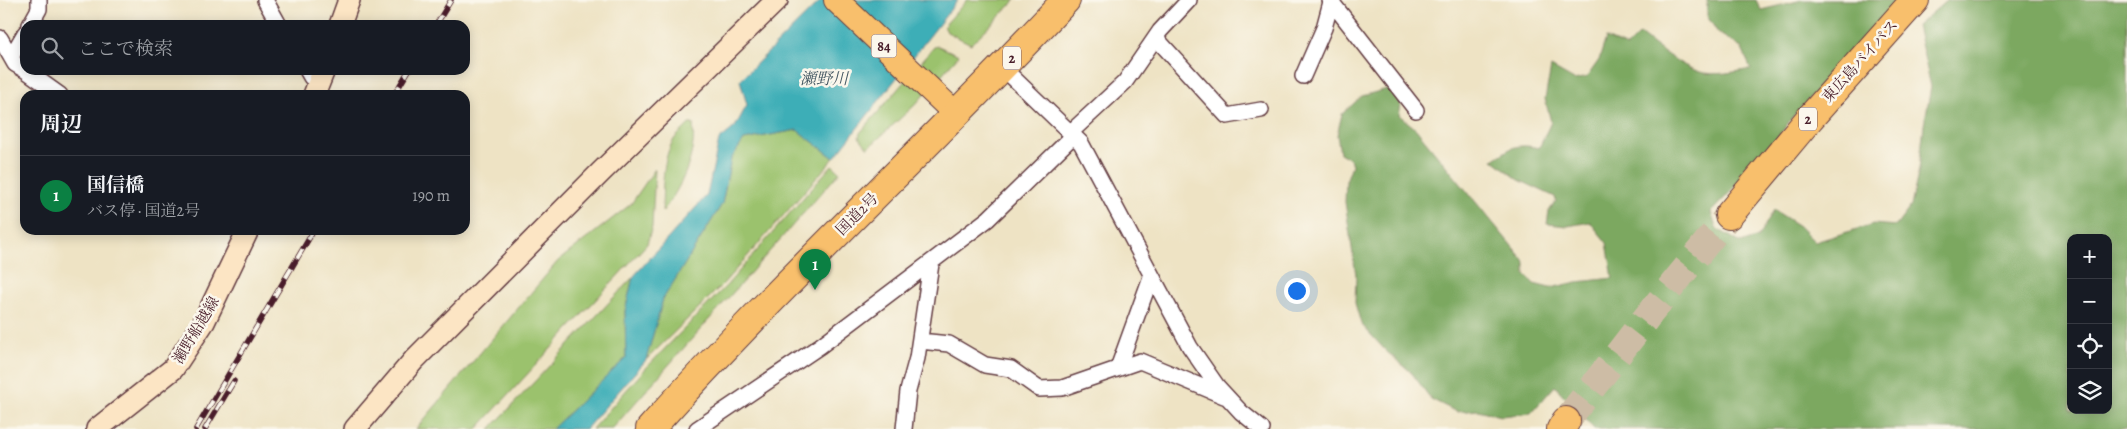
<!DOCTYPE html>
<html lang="ja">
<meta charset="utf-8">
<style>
:root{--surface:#171b24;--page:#242831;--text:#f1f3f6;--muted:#9ea1a6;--line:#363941;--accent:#0b8043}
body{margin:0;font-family:Alegreya,"Noto Serif JP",serif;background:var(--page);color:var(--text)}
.controls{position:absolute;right:15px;bottom:15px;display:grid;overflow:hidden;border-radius:10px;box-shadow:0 2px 12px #0003}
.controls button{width:45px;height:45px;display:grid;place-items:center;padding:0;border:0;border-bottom:1px solid var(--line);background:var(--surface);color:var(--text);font:25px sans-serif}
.you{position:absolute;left:1296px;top:290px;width:18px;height:18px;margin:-12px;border:4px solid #fff;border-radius:50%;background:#1a73e8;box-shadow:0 0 0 8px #1a73e833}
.badge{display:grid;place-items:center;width:32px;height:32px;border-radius:50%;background:var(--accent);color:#fff;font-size:16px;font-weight:700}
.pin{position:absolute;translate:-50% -41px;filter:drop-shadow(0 1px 2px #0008)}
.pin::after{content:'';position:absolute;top:26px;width:18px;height:15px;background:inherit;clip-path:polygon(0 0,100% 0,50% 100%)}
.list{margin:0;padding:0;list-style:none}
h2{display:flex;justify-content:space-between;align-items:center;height:65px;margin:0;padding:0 20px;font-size:21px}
h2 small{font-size:16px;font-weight:400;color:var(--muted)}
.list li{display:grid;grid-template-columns:32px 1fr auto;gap:15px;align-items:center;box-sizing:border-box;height:80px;padding:0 20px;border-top:1px solid var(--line)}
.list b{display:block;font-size:19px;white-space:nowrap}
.list p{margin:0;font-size:16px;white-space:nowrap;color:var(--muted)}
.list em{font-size:16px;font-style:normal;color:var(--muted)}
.icon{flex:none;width:28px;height:28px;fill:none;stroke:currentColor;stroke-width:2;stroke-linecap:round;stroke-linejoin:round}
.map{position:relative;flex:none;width:2127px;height:429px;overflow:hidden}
.search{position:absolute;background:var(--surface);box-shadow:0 2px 12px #0003;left:20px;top:20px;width:450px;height:55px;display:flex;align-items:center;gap:12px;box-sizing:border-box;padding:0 18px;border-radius:15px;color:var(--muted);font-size:19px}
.panel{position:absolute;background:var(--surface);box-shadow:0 2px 12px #0003;left:20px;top:90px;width:450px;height:145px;border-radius:15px}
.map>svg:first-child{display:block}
.green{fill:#9bc26d;stroke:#72704c}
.forest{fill:#7ca860;stroke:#636446;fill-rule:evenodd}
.water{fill:#3daeb7;stroke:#446671}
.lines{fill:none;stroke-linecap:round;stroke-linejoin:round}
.highway-tunnel{stroke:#cdbca5;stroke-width:28;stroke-dasharray:28 14;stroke-linecap:butt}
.street-casing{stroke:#633c42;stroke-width:18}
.secondary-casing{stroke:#633c42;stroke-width:24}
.primary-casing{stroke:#633c42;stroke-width:26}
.highway-casing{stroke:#633c42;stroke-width:30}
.street{stroke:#fff;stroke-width:15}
.secondary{stroke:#fce5c4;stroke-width:21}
.primary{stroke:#f8bf6c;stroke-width:24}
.highway{stroke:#f8bf6c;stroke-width:28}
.rail-casing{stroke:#4a1f2b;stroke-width:5.5}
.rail{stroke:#fbf7ec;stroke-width:4;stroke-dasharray:11;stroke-linecap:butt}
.labels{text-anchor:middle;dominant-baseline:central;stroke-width:5;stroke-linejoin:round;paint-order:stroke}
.shield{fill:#fbf7ec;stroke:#7f6065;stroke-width:1}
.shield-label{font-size:14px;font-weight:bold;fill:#4a1f2b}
.street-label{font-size:15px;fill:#4a1f2b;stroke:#fbf7ec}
.water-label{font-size:16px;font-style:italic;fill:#455863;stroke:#fbf7ec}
</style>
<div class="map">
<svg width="2127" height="429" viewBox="0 0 2127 429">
<rect width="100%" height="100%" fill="#fbf7ec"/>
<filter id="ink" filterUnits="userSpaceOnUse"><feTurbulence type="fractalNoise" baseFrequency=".02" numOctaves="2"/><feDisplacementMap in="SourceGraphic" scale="10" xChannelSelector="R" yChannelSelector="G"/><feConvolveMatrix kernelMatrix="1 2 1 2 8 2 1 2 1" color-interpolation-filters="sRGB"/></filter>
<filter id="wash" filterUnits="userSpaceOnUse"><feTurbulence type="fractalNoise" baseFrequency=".0096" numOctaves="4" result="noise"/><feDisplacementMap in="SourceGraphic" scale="20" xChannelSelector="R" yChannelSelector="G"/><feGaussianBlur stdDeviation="1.12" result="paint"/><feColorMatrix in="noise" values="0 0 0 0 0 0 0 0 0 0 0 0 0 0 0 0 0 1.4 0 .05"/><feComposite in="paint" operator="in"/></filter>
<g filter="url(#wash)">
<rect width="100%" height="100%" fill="#eee3c4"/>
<!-- green -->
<path class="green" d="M967,0H1016L971,44L947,32L944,26Z
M938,46L959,55L915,105L868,148L859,137L860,133L934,47Z
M689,124H693C697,154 681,189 662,212C663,189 661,158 675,138C679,133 685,129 689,124Z
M797,130L834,158L723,284L646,360L663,299L722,204L731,158L744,140Z
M832,165L840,172L612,429H592L646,368L727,285Z
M655,169L652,227L647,244L477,429H416L558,261L631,204Z
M633,277L625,311L626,358L552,429H490Z"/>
<!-- forest -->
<path class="forest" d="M1707,0H1756L1761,10L1802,0H1898L1791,119L1765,156L1711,212L1716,228L1741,243L1758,237L1774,210L1799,226L1815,242L1873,224L1896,226L1911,206L1919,169L1924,125L1931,87L1917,26L1947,0H2127V429H1594L1555,386L1531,413L1501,416L1478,410L1457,412L1431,399L1411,372L1386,351L1361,324L1355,303L1356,275L1345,202L1346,181L1352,165L1350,159L1340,153L1337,135L1342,114L1362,96L1387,89L1396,92L1401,105L1399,115L1415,128L1525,262V274L1534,284L1550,288L1577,282L1613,278L1607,243L1590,222L1568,226L1547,224L1549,211L1556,201L1555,197L1519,180L1493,160C1512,147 1516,143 1539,148L1551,122L1545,99L1551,67L1574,80L1587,77L1599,60L1606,38L1627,47L1640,34C1658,48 1678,65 1700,72C1715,76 1735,72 1751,69L1741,47L1718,33L1707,16ZM2071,238H2108V410H2071Z"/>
<!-- water -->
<path class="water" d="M821,0H958L834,158L797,130L744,140L731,159L722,204L663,299L646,360L586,429H552L626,358L625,311L633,277L707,195L719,140L735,127L747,105L740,80Z"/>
</g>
<g filter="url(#ink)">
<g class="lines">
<!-- highway-tunnel -->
<path class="highway-tunnel" d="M1566,421L1647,317L1729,215"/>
<!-- street casing -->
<g class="street-casing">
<path id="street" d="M265,0L279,25
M1330,0L1416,110
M30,25L39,9V0
M0,38L15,64L25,70
M1156,38L1227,116L1261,110
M11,57L25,33
M1003,68L1081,143L1190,347L1217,386L1241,412L1262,429
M25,70L60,95
M307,70L311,77L320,83
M1303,76L1324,28L1331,2
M1071,132L1125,82L1160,31L1189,0
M920,341L949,344L985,365L1011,369L1039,389L1062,388L1140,361L1224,396
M1118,368L1151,277
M697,429L820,346L988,219L1074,135
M904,429L908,391L917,358L931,264"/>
</g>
<!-- secondary casing -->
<g class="secondary-casing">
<path id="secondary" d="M340,25L349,0
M314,95L324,70
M97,429L173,369L204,322L248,230
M355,429L414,360L601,172L777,0"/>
</g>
<!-- primary casing -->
<g class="primary-casing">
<path id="primary" d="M836,0L956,114"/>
</g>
<!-- highway casing -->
<g class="highway-casing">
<path id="highway" d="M1729,215L1810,118L1915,0
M650,429C783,281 930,146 1066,0
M1561,429L1566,421"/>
</g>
<!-- street -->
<use href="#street" class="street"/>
<!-- secondary -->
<use href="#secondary" class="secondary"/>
<!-- primary -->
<use href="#primary" class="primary"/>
<!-- highway -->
<use href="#highway" class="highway"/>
<!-- rail casing -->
<g class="rail-casing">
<path id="rail" d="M436,25L451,0
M394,95L409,70
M196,429L314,230
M205,429L234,381"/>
</g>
<!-- rail -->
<use href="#rail" class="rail"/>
</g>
</g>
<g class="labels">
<!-- shield labels -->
<g class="shield">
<rect x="871.5" y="34.5" width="25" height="23" rx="4"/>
<rect x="1003" y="46.5" width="18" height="23" rx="4"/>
<rect x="1799" y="107.5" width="18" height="23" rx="4"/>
</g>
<g class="shield-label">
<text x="884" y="46">84</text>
<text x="1012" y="58">2</text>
<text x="1808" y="119">2</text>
</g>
<!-- street labels -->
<g class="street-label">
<text transform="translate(1860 61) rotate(-48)">東広島バイパス</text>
<text transform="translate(857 214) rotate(-45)">国道2号</text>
<text transform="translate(196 330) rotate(-59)">瀬野船越線</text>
</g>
<!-- water labels -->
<g class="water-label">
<text x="824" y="79">瀬野川</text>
</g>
</g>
</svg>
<div class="controls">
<button>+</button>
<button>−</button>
<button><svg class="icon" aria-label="locate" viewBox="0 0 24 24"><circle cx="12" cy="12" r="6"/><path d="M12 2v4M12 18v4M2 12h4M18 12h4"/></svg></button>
<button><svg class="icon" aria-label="layers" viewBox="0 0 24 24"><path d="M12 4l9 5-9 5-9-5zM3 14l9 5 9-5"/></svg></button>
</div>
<div class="you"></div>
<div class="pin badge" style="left:815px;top:290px">1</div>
<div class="search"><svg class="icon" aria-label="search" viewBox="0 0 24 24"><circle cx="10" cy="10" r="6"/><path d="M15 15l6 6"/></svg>ここで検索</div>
<section class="panel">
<h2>周辺<small></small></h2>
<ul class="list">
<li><span class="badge">1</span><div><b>国信橋</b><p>バス停 · 国道2号</p></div><em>190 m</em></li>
</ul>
</section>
</div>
